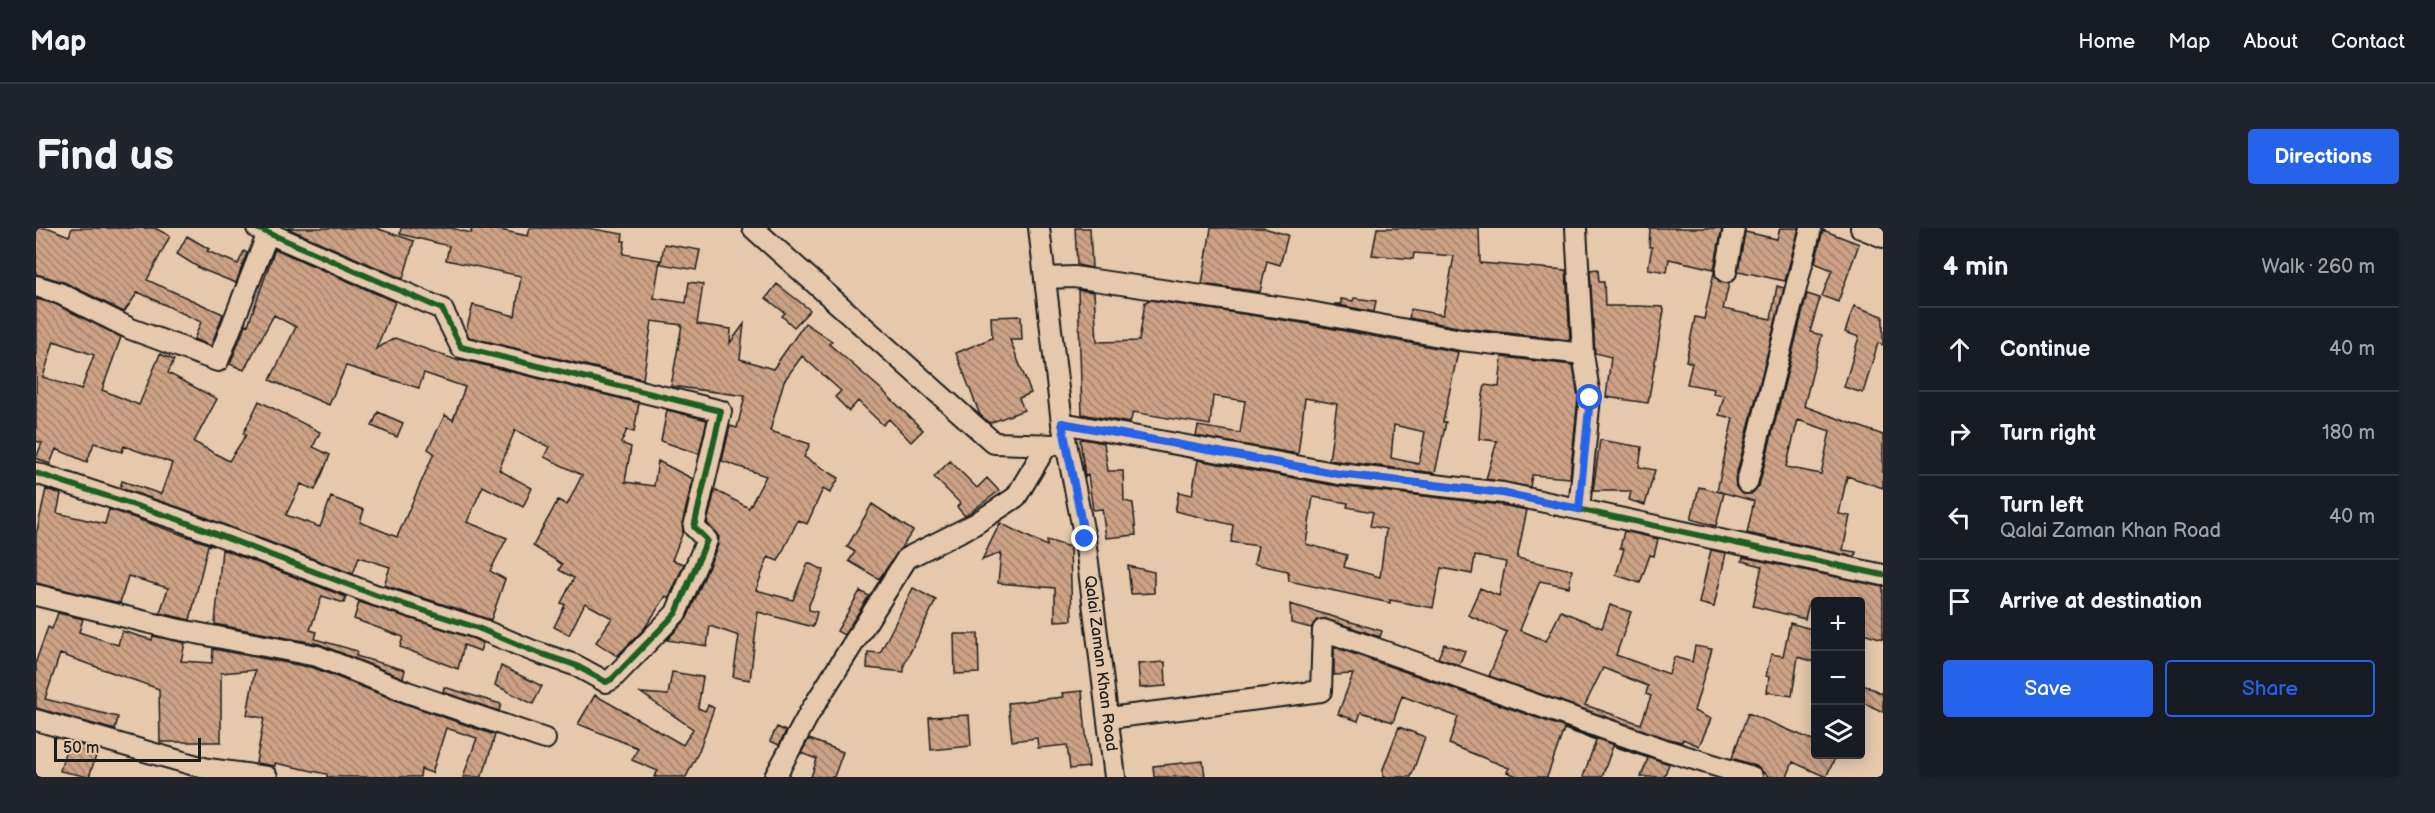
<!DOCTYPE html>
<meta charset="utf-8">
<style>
:root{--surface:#171b24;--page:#20242c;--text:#f1f3f6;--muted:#9ea1a6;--line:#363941;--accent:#2563eb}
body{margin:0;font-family:"Balsamiq Sans",sans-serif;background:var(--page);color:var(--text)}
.controls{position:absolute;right:18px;bottom:18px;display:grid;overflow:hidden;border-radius:6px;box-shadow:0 3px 15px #0003}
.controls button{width:54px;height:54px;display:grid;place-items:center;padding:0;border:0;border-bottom:2px solid var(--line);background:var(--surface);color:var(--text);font:30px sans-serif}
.scale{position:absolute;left:18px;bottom:15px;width:147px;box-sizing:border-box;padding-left:6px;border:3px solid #1c1c1c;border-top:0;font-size:16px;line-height:21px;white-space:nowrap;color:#1c1c1c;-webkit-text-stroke:4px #e6c9ad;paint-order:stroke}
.stop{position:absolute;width:18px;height:18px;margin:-14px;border:4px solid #2563eb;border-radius:50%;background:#fff}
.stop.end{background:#2563eb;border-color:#fff;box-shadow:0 2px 6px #0008}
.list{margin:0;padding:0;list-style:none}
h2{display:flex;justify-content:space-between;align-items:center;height:78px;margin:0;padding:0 24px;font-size:26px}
h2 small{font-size:20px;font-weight:400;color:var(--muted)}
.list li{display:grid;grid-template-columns:39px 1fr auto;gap:18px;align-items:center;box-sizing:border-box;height:84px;padding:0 24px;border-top:2px solid var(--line)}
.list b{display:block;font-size:22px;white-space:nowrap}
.list p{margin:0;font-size:20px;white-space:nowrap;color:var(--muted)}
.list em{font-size:20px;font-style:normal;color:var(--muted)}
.actions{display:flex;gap:12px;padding:18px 24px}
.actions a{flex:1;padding:14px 0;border:2px solid var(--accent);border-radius:6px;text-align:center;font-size:21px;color:var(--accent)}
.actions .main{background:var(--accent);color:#fff}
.icon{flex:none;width:33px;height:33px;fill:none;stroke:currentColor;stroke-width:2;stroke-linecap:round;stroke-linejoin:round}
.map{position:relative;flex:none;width:1847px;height:549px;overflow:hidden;border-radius:6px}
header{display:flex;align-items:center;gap:36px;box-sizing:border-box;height:84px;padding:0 30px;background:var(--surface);border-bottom:2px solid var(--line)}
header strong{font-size:28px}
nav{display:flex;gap:33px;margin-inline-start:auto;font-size:21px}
.intro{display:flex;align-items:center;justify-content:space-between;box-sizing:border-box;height:144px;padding:0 36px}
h1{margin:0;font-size:42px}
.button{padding:15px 27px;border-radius:6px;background:var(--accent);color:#fff;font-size:21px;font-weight:700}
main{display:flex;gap:36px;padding:0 36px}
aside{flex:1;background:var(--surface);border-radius:6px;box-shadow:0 3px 15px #0003}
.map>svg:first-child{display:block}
.building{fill:url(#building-back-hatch);stroke:#1c1c1c;stroke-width:1.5;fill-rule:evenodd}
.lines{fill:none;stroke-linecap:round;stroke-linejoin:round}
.minor-casing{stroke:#1c1c1c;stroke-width:24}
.minor{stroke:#e6c9ad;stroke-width:20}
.cycleway-casing{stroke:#e6c9ad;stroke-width:10}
.cycleway{stroke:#1b5e20;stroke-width:6}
.route{stroke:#2563eb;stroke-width:8}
.labels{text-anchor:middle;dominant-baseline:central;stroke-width:4.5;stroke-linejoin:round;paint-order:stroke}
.street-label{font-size:16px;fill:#1c1c1c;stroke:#e6c9ad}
</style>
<header>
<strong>Map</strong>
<nav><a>Home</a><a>Map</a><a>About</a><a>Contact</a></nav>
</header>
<div class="intro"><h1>Find us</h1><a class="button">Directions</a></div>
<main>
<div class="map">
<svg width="1847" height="549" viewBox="0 0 1847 549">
<defs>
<pattern id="building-back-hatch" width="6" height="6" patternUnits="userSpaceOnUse" patternTransform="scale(1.5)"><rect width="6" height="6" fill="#cca286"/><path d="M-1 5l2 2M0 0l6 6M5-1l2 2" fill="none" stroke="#a5836d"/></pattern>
</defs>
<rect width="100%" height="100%" fill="#e6c9ad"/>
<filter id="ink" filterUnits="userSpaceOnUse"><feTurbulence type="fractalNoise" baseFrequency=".0167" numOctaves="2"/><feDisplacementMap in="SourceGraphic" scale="12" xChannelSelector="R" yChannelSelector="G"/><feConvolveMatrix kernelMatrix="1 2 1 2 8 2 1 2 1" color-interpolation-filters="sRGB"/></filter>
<g filter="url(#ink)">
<!-- building -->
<path class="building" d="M0,0H13L33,8L36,0H119L134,8L111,52L187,86L175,118L158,111L165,94L102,64L88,84L28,54L0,46Z
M251,0H340L378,13L367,51Z
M365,0H415L435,5L436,0H455L492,8L494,0H551L587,6L586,13H589L587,26L624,32L618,70L650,75L653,54L667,56L661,96L695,101L694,115L708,96L704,131L737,141L769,95L796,113L793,116L846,162L887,202L875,214L853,191L847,197L822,173L813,183L799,169L805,163L766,128L748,153L734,203L774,216L768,229L803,250L794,265L787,261L771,296L762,292L742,333L732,329L720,362L757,372L772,335L788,342L773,377V382L781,384L777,399L722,384L714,452L697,449L703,408L674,398L671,418L631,412L651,390L682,317L683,309L671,295L679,262L713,280L730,248L686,233L694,198L701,200L709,168L635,158L646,97L616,93L607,151L433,109L430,103L437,77L479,88L485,48L410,32L413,18L364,6Z
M1039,0H1054L1056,40L1041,37Z
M1175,0H1228L1252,7L1244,37L1231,33L1224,64L1166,56Z
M1341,0H1443L1444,35L1530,42L1534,112L1427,100L1373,90L1375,81L1407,87L1418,28L1378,25L1377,31L1336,27Z
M1614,0H1686L1678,41L1633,31L1631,44L1612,41L1616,19H1613Z
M1744,0H1763L1749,53L1702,43L1709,4L1741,11Z
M1787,2L1823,16L1802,74L1786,68L1796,42L1779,35Z
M151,8L173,21L171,23L202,36L208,23L211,25L200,55L165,41L141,26Z
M628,16L664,22L660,42L625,36Z
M239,21L359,74L340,121L359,110L423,133V131L603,175L598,204L591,202L585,215L595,219L589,254L618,258L622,233L657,251L646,296L647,304L636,332L648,336L633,370L630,368L608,401L581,428L560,414L576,390L549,375L533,407L518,399L529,377L525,375L538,350L523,342L526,336L497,318L522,272L531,277L546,247L508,229L513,219L479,202L463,242L496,260L487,279L447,258L431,294L471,310L454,343L469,351L455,392L348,357L354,339L323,329L317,346L145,280L84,260L86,253L125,266L136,235L88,218L86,224L58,215L51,234L20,221L14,236L0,230L6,215L0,213V71L19,76L85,109L66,162L103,177L124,126L138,132L132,145L181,171L158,214L193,233L210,207L207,206L223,173L284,204L277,219L294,227L288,242L279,262L265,256L250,287L284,299L295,269L328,282L324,294L361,309L398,225L392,221L409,187L417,192L429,159L388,145L383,160L310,138L293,177L234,152L260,99L238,87L208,142L194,136L210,96L212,97ZM18,113L58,127L45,162L7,149Z
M1562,41L1563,54H1568L1569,78H1602L1627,79L1628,82L1612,175L1570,169L1575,129L1559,125L1554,42Z
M1678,44L1683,53L1693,56L1687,81L1735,91L1741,58L1748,60L1699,252L1700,259L1708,266H1715L1723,258L1771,66L1784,70L1774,104L1786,107L1768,178L1847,207V260L1811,248L1803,286L1814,288L1807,322L1820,324L1819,329L1711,305L1718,273L1681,263L1697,190L1683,187L1688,168L1677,166L1678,161L1651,156L1656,135L1650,133L1659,89L1668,91ZM1762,192L1794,203L1785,246L1750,239Z
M741,56L774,82L758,99L746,88L749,85L730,70Z
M1042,62L1058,64L1061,114L1103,113L1109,74L1114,72L1266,95L1422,124L1407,194H1410L1399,245L1293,232L1301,176L1269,170L1262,226L1160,208L1162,198L1204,205L1209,173L1177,168L1174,197L1097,184L1094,195L1046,186ZM1358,197L1389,204L1383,236L1355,230Z
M1318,70L1340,73L1338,84L1298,76H1305V71L1317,73Z
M1818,78L1847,88V117L1842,115L1827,165L1808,159L1823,109L1809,104Z
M985,88L986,112H974L995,165L983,170L988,182L954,195L944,187L920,125L956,110L955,89Z
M1466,129L1537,137L1542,169L1534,250L1496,247L1494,259L1450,251L1461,213L1443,211L1446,172L1449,157L1463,159Z
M631,182L671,192L663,226L625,213Z
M342,184L367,195L361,209L336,198Z
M1047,211L1068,215L1072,243H1087L1088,273L1097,275L1100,307L1070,310L1066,281L1057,282L1052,247L1049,248L1044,212Z
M1564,212L1606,219L1603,239L1619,242L1609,277L1593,272L1595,263H1557Z
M1162,232L1301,258L1465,277L1491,282L1481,330L1536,342L1533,359L1504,353L1484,402L1510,413L1525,383L1566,400L1574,377L1595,384L1580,427L1633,446L1638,429L1656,434L1659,418L1676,421L1658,483L1675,491L1663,518L1647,511L1646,514L1633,511L1453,448L1471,404L1432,387L1444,360L1463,368L1470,334L1439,328L1436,346L1405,340L1397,380L1354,372V375L1253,353L1252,343L1218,336L1222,318L1195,314L1197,297L1139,283L1143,264L1156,267ZM1277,269L1312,275L1311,279L1337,284L1334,298L1350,301L1344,349L1308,339L1311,327L1270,316ZM1567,440L1612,458L1610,466L1615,468L1605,496L1549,477Z
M914,233L941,260L951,250L963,263L929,288L921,279L924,275L898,249Z
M1663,259L1688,265L1680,298L1655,291Z
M10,261L25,266L21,285L69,296L73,281L178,318L172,317L154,392L124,385L132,360L92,348L84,375L0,355V307Z
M836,276L877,303L843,351L813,333L819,324L811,319Z
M964,295L1011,318V312L1034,319L1036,392L1019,393V360L962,355L965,325L946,332Z
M1588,303L1622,311L1618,328L1614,327L1604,355L1580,347L1588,321L1584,320Z
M186,321L310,369L308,375L286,368L274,402L281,404L279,411L321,423L320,428L369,442L367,450L283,416L179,396Z
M1675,322L1690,325L1678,379L1663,375Z
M1707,329L1847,359V411L1824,404V374H1773L1769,391L1717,378L1726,338L1706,333Z
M1092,338L1118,344V365L1095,366Z
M877,360L900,372L868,437V444L831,440L832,424L844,425Z
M824,363L833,368L808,407L801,403Z
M323,374L438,411L447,415L444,423L428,417L422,441L364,419L367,409L318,391Z
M1254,376L1346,403L1344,409L1290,391L1281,392L1275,400L1255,395Z
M22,385L47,391L43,404L82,417L86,403L116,412L117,408L149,415L145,433L176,435L177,421L278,440L367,475L459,507L449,541L445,549H427L441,510L410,500L396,545L385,541L384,549H291V546L239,535V538L220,535L228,490L211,487L219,442L185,445V514H124L123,461L24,426L9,471L82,489L79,502L0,480V433L12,399L16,401Z
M1754,395L1779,402V434L1762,429L1756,468L1731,464L1733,449L1730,448L1735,426L1747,428Z
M918,406H942L943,445L919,446Z
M1408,416L1429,423L1423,437L1402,430Z
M1298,419L1633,536L1628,549H1605L1612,530L1577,518L1566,549H1547L1560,512L1528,501L1511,549H1483L1471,544L1473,540L1413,516L1422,489L1366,468L1357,494L1325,484L1322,493L1302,486L1317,446L1298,447Z
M1129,434L1130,458L1104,460L1102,436Z
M465,438L506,458L497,476L459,457Z
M636,444L667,449L662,480L669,483L672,477L678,480L663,523L650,549H618L622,543L596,532L602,520L542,496L559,467L647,517L657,501L605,465L632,467Z
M1824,455L1847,466V484L1824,473Z
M408,459L465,476L463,483L407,464Z
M1046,463L1053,539L1034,541L1031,517L1002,520L1001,510L976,513L972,475L1027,469L1026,465Z
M1712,485L1779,513V526H1801L1790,549L1757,534L1751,549H1733L1720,538L1696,530Z
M933,487L935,518L895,522L893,489Z
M741,499L750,503L743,517L734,513Z
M1363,499L1389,509L1375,549H1347V541Z
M773,511L807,524L798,549H775L781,531L765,525Z
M32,514L62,522L53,549L24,543Z
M1167,533L1169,549H1118L1117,538Z"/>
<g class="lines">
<!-- minor casing -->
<g class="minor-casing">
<g id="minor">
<path d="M717,0L958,215L1021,217"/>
<path id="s1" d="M1003,0L1026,195L1049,311L1079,549"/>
<path d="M1540,0L1547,126L1554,169L1543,281"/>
<path d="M1825,0L1847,9"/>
<path d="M1690,44L1698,0"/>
<path d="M1009,50L1038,49L1268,83L1425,112L1547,126"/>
<path d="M0,58L23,65L95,101L182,133L234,0"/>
<path d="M1026,195L1303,246L1467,265L1847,347"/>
<path d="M0,245L141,291L339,367L442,400L497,423L539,437L570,454L576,451L640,385L671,312L658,299L685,183L425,119L406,81L221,0"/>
<path d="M1711,255L1775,0"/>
<path d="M0,367L139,401L281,428L371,464L509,511"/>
<path d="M1073,490L1285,463L1287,402L1629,522L1716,549"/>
<path d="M0,492L172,541L231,549"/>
<path d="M739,549L774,484L871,330L939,296L980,269L1011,217"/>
</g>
</g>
<!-- minor -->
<use href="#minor" class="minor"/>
<!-- cycleway casing -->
<g class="cycleway-casing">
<path id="cycleway" d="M1026,195L1303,246L1467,265L1847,347
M0,245L141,291L339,367L442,400L497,423L539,437L570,454L576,451L640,385L671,312L658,299L685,183L425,119L406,81L221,0"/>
</g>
<!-- cycleway -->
<use href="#cycleway" class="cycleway"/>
</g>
</g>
<g class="lines" filter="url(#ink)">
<!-- route -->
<path class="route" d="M1049,311L1026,195L1303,246L1467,265L1543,281L1554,170"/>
</g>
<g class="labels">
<!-- street labels -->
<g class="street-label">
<text stroke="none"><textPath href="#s1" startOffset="440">Qalai Zaman Khan Road</textPath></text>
</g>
</g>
</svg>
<div class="controls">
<button>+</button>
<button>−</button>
<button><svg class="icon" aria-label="layers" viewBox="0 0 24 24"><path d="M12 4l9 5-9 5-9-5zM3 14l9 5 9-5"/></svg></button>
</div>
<div class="scale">50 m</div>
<div class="stop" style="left:1554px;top:170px"></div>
<div class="stop end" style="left:1049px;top:311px"></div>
</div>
<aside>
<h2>4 min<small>Walk · 260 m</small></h2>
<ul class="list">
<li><svg class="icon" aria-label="ahead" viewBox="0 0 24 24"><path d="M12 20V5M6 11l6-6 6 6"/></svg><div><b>Continue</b></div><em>40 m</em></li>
<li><svg class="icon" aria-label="right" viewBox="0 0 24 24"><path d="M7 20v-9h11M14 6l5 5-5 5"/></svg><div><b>Turn right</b></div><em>180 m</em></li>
<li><svg class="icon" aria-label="left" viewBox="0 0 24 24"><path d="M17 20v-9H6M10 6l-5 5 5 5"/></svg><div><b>Turn left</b><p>Qalai Zaman Khan Road</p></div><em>40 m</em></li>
<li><svg class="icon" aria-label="arrive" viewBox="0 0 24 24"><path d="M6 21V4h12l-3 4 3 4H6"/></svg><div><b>Arrive at destination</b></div></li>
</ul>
<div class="actions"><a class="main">Save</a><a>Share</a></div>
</aside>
</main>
